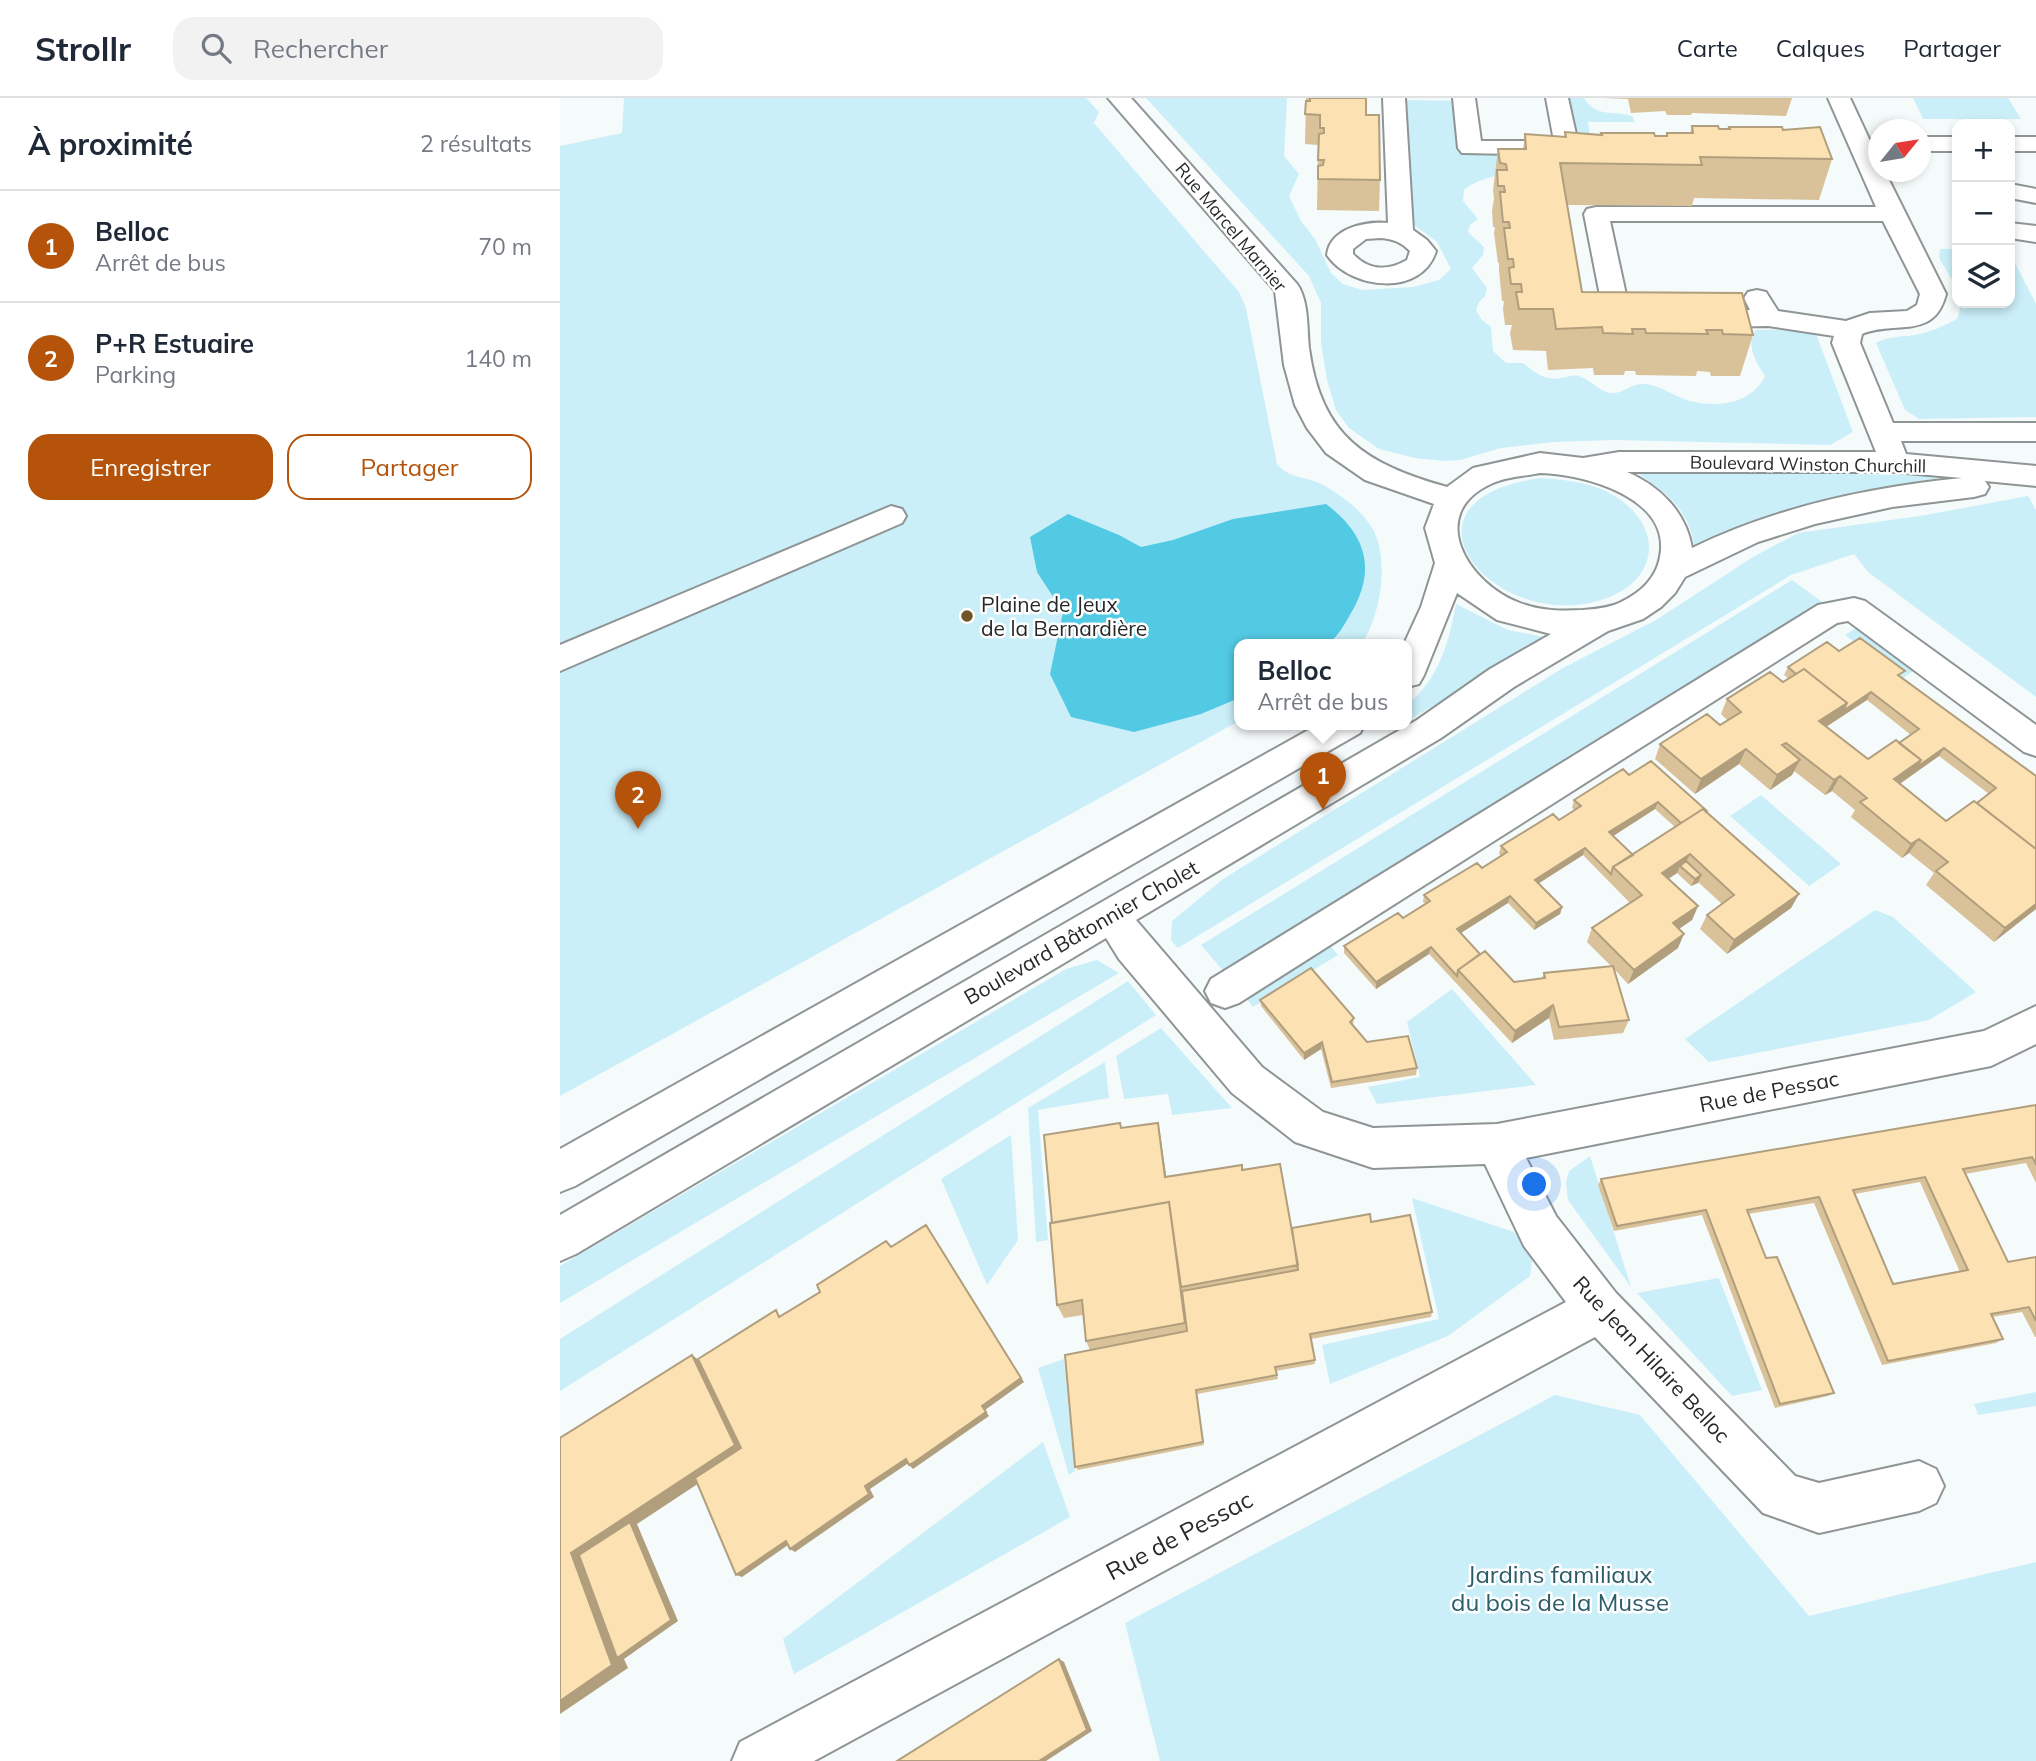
<!DOCTYPE html>
<html lang="fr">
<meta charset="utf-8">
<style>
:root{--surface:#fff;--page:#f2f2f3;--text:#1f2937;--muted:#747a83;--line:#e0e1e3;--accent:#b45309}
body{margin:0;font-family:Mulish,sans-serif;background:var(--page);color:var(--text)}
.controls{position:absolute;right:21px;top:21px;display:grid;overflow:hidden;border-radius:14px;box-shadow:0 4px 10px #0003}
.controls button{width:63px;height:63px;display:grid;place-items:center;padding:0;border:0;border-bottom:2px solid var(--line);background:var(--surface);color:var(--text);font:35px sans-serif}
.compass{position:absolute;left:1308px;top:21px;width:63px;height:63px;border-radius:50%;background:var(--surface);box-shadow:0 4px 10px #0003;rotate:60deg}
.you{position:absolute;left:975px;top:1087px;width:24px;height:24px;margin:-18px;border:5px solid #fff;border-radius:50%;background:#1a73e8;box-shadow:0 0 0 10px #1a73e833}
.badge{display:grid;place-items:center;width:46px;height:46px;border-radius:50%;background:var(--accent);color:#fff;font-size:23px;font-weight:700}
.pin{position:absolute;translate:-50% -58px;filter:drop-shadow(0 2px 4px #0008)}
.pin::after{content:'';position:absolute;top:37px;width:24px;height:21px;background:inherit;clip-path:polygon(0 0,100% 0,50% 100%)}
.popup{position:absolute;left:674px;top:541px;width:178px;height:91px;box-sizing:border-box;display:grid;place-content:center;border-radius:14px;background:var(--surface);filter:drop-shadow(0 2px 5px #0005);font-size:23px;white-space:nowrap;color:var(--muted)}
.popup b{font-size:26px;color:var(--text)}
.popup::after{content:'';position:absolute;left:50%;top:100%;margin-left:-14px;border:14px solid transparent;border-top-color:var(--surface)}
.list{margin:0;padding:0;list-style:none}
h2{display:flex;justify-content:space-between;align-items:center;height:91px;margin:0;padding:0 28px;font-size:30px}
h2 small{font-size:23px;font-weight:400;color:var(--muted)}
.list li{display:grid;grid-template-columns:46px 1fr auto;gap:21px;align-items:center;box-sizing:border-box;height:112px;padding:0 28px;border-top:2px solid var(--line)}
.list b{display:block;font-size:26px;white-space:nowrap}
.list p{margin:0;font-size:23px;white-space:nowrap;color:var(--muted)}
.list em{font-size:23px;font-style:normal;color:var(--muted)}
.actions{display:flex;gap:14px;padding:21px 28px}
.actions a{flex:1;padding:16px 0;border:2px solid var(--accent);border-radius:21px;text-align:center;font-size:24px;color:var(--accent)}
.actions .main{background:var(--accent);color:#fff}
.icon{flex:none;width:38px;height:38px;fill:none;stroke:currentColor;stroke-width:2;stroke-linecap:round;stroke-linejoin:round}
.map{position:relative;flex:none;width:1476px;height:1663px;overflow:hidden}
header{display:flex;align-items:center;gap:42px;box-sizing:border-box;height:98px;padding:0 35px;background:var(--surface);border-bottom:2px solid var(--line)}
header strong{font-size:33px}
nav{display:flex;gap:38px;margin-inline-start:auto;font-size:24px}
.search{width:490px;height:63px;background:var(--page);display:flex;align-items:center;gap:18px;box-sizing:border-box;padding:0 24px;border-radius:21px;color:var(--muted);font-size:26px}
main{display:flex}
aside{flex:1;background:var(--surface)}
.map>svg:first-child{display:block}
.green{fill:#cbeff9}
.forest{fill:#53cae4}
.lines{fill:none;stroke-linecap:round;stroke-linejoin:round}
.minor-casing{stroke:#8f9495;stroke-width:4}
.minor{fill:#fff;fill-rule:evenodd}
.wall{fill:#d9c29a;fill-rule:evenodd}
.shaded-wall{fill:#b09e7d}
.building{fill:#fce1b3;stroke:#b09e7d;stroke-width:2;fill-rule:evenodd}
.poi-dot{fill:#6f5627;stroke:#fff;stroke-width:2.5}
.labels{text-anchor:middle;dominant-baseline:central;stroke-width:5;stroke-linejoin:round;paint-order:stroke}
.far-street-label{font-size:18px;fill:#272929;stroke:#fff}
.poi-label{font-size:21px;fill:#272929;stroke:#fff;text-anchor:start}
.street-label{font-size:21px;fill:#272929;stroke:#fff}
.near-street-label{font-size:24px;fill:#272929;stroke:#fff}
.near-park-label{font-size:24px;fill:#2b5c68;stroke:#fff}
</style>
<header>
<strong>Strollr</strong>
<div class="search"><svg class="icon" aria-label="search" viewBox="0 0 24 24"><circle cx="10" cy="10" r="6"/><path d="M15 15l6 6"/></svg>Rechercher</div>
<nav><a>Carte</a><a>Calques</a><a>Partager</a></nav>
</header>
<main>
<aside>
<h2>À proximité<small>2 résultats</small></h2>
<ul class="list">
<li><span class="badge">1</span><div><b>Belloc</b><p>Arrêt de bus</p></div><em>70 m</em></li>
<li><span class="badge">2</span><div><b>P+R Estuaire</b><p>Parking</p></div><em>140 m</em></li>
</ul>
<div class="actions"><a class="main">Enregistrer</a><a>Partager</a></div>
</aside>
<div class="map">
<svg width="1476" height="1663" viewBox="0 0 1476 1663">
<rect width="100%" height="100%" fill="#f5fafb"/>
<!-- green -->
<path class="green" d="M64,0H526L539,14L534,25L679,194L686,210L717,366C730,382 749,378 765,388C782,398 799,410 810,427C831,455 821,520 801,546H679V623L0,998V48L62,35Z
M586,0H727L724,58L739,76L729,98L741,123L755,141L771,175L783,186L802,192L853,189L879,182L891,171L877,144L850,124L844,2L904,3L910,49H1007L997,0H1024C1036,20 1052,12 1072,18L1075,24H1028L1034,67C1002,70 926,71 904,92L903,103L918,121L910,127L908,134L924,149L923,157L912,170L927,190L925,198L919,204L916,212L922,222L931,229L933,253L946,265H963C978,277 986,284 1006,279C1012,278 1015,276 1021,279C1033,283 1041,296 1054,295C1065,294 1073,285 1084,286C1100,287 1115,299 1130,303C1157,310 1192,306 1205,278C1196,265 1185,246 1196,232L1242,231L1256,236L1293,334L1270,347L1054,342L994,344L941,350L900,362L884,363L855,360L819,351L789,330L776,312L767,282L761,245V205L749,178Z
M1353,0H1448L1461,21H1363Z
M1380,151H1397V190L1379,160Z
M1450,155L1476,206V319L1359,321L1345,312L1316,245C1328,238 1341,239 1355,237C1370,234 1385,228 1398,220L1401,205H1450Z
M1211,374L1390,378L1295,394L1235,409L1135,455C1131,413 1110,397 1077,375Z
M981,380C1011,382 1043,386 1066,406C1104,439 1093,483 1047,500C938,541 819,402 981,380Z
M1468,398L1476,412V599L1308,474L1294,456L1231,477L618,850L611,842L612,823L663,781L1003,570L1096,522L1193,459L1238,435L1366,417Z
M1232,482L1265,506L671,882L641,847Z
M896,506L948,532L990,540L847,623V607C879,581 889,544 896,506Z
M1298,529L1356,571L1343,580L1285,537Z
M1201,697L1281,766L1249,788L1170,718Z
M1315,812L1333,819L1416,894L1369,922L1149,964L1125,941Z
M762,839L778,857L693,909L678,889Z
M537,862L559,875L0,1205V1168L506,871Z
M568,883L596,917L0,1293V1241Z
M892,891L976,987L817,1006L808,989L860,979L847,924Z
M601,930L672,1010L612,1017L608,996L564,1001L556,958Z
M545,964L549,1000L478,1012L488,1142L476,1144L468,1010Z
M451,1037L458,1142L427,1187L381,1081Z
M1030,1058L1071,1189L1008,1102L1006,1084L1009,1073Z
M852,1100L954,1134L973,1157L970,1178L888,1238L770,1286L762,1247L879,1221Z
M1159,1180L1202,1292L1172,1298L1077,1195Z
M504,1261L515,1373L509,1377L478,1270Z
M1476,1294V1308L1418,1317L1414,1306Z
M995,1297L1080,1317L1249,1518L1476,1464V1663H600L565,1525Z
M483,1344L510,1419L234,1576L223,1541Z"/>
<!-- forest -->
<path class="forest" d="M766,406C806,436 817,471 791,515C784,527 779,537 768,546H679V600L641,616L574,634L511,619L490,576L503,514L477,474L470,439L508,416L559,437L581,449L613,442L673,421Z"/>
<g class="lines">
<!-- minor casing -->
<g class="minor-casing">
<path id="minor" d="M548,0H571L737,186C749,203 747,231 749,250C761,339 806,366 887,389L913,370L980,355L1023,360L1059,354H1316L1272,245L1274,238L1208,228L1058,231L1049,229L1045,223L1024,116L1027,111L1036,109H1316L1268,0H1290L1318,60V74H1325L1386,196C1374,243 1335,222 1302,236L1300,245L1333,325H1476V343H1341L1346,356L1476,368V388L1425,383L1429,389L1425,396L1414,399L1332,409L1255,426L1198,444L1125,479L1115,495L1101,509L1083,521L1048,533L954,589L881,640L576,822L702,969L763,1014L813,1030L937,1026L1424,933L1476,908V946L1431,968L966,1060L996,1118L1056,1195L1235,1378L1259,1385L1359,1363L1376,1371L1384,1388L1376,1405L1359,1413L1259,1435L1203,1415L1035,1239L254,1663H172L180,1644L1006,1204L964,1148L925,1066L813,1070L735,1044L672,995L559,861L546,840L16,1156L0,1163V1117L857,622L930,571L991,536L937,522L897,495L864,577L859,586L847,589V546H844L861,509L875,465L865,430L874,406L805,382L766,355L747,330L735,307L724,267L715,193ZM1050,123H1323L1360,196L1357,207L1347,213L1310,215L1286,223L1218,213L1206,194L1197,192L1188,194L1184,200L1190,212L1070,215ZM1067,374H1335L1402,380C1310,389 1216,409 1132,450C1126,414 1100,388 1067,374ZM980,375C1023,376 1112,399 1100,459C1096,481 1079,496 1059,505C1048,510 1035,511 1023,512C1001,513 981,513 960,505C908,486 864,415 933,385C947,379 965,378 980,375Z
M823,0H845L853,132L867,142L876,153C862,199 791,192 767,157C770,130 805,123 828,125ZM821,140C833,141 841,144 850,153L847,162C828,173 809,173 793,156V151L806,141Z
M893,0H915L921,43H994L986,0H1008L1019,50L1015,55L1007,57L902,55L898,50Z
M1360,39H1397V53H1360Z
M1450,39H1476V53H1450Z
M1450,86L1476,91V105L1450,100Z
M1450,125L1476,128V144L1450,140Z
M331,408L342,411L346,418L342,425L0,573V547Z
M1294,500L1305,503L1476,627V658L1464,654L1288,523L1277,525L679,905L665,910L651,905L645,893L651,881L1258,507Z
M759,626H805L800,635L15,1088L0,1094V1051Z"/>
</g>
<!-- minor -->
<use href="#minor" class="minor"/>
</g>
<!-- wall -->
<path class="wall" d="M746,0H806V17L820,82L819,113L757,112L758,47L745,46Z
M1042,0H1232L1226,18L1132,15L1131,17H1107L1105,13L1071,15L1068,1Z
M1132,28L1159,31H1169V29L1223,32L1272,61L1259,102L1134,100L1132,108L1007,107L1022,194L1193,237L1180,278H1151L1150,274L1137,273L1136,278L1076,277L1075,273H1065L1064,277H1034L1033,270L988,272L986,253L953,252L950,235L952,227H945L943,211L944,203H942L939,172V165H938L934,135L935,129H933L932,113L934,100L933,92L938,51H963L965,36L1004,39L1005,34L1041,37L1106,38L1107,35H1130Z
M1279,553L1341,579L1476,678V811L1434,844L1366,787L1374,775L1349,755L1342,760L1291,719L1295,712L1272,693L1265,697L1234,673L1232,677L1210,692L1179,666L1135,696L1095,661L1100,646L1160,627L1167,622L1161,616L1167,601L1223,584L1229,581L1224,577L1228,569ZM1307,602L1351,637L1339,645L1308,661L1266,629ZM1379,658L1429,696L1386,723L1340,686Z
M1069,677L1147,713V714L1239,796L1231,810L1167,856L1140,831L1147,817L1162,806L1138,784L1131,788L1117,775L1108,781L1138,808L1132,822L1119,831L1118,850L1068,886L1055,872L1069,922L1063,935L994,942L989,920L952,945L869,856L816,891L784,855V848L843,820L866,806L863,804L864,797L922,770L942,758L939,756L941,748L999,722L1015,712L1012,710L1014,702ZM1095,711L1115,729L1073,757L1053,738ZM1023,757L1070,805L1032,830L1027,844L1051,868L984,875L982,880L954,884L920,856L901,835L948,805L974,832L1000,816L1002,809L979,785Z
M700,902L794,920L793,927L807,944L857,970L856,977L771,990L761,951L744,962L701,908Z
M1476,1007V1085L1466,1065L1405,1076L1448,1164L1476,1159V1239H1475L1462,1214L1432,1219L1443,1241L1436,1245L1322,1267L1254,1105L1188,1116L1206,1160L1274,1295L1268,1298L1215,1310L1142,1117L1054,1133L1038,1087L1041,1081ZM1360,1084L1400,1174L1333,1186L1295,1096Z
M561,1030L600,1036L606,1079L682,1072L732,1130L811,1124L872,1214L871,1219L751,1241L755,1266L716,1273L718,1281L637,1296L644,1347L518,1372L515,1369L530,1252L526,1243L523,1217L504,1220L497,1207L492,1125Z"/>
<!-- shaded-wall -->
<path class="shaded-wall" d="M1311,594L1307,602L1252,638L1259,623L1287,605Z
M1384,650L1379,658L1325,696L1334,681L1361,662Z
M1186,651L1179,666L1135,696L1141,681Z
M1240,662L1232,677L1210,692L1217,677Z
M1280,678L1272,693L1265,697L1274,682Z
M1098,704L1095,711L1047,742L1049,734Z
M1359,741L1349,755L1342,760L1351,746Z
M1025,750L1023,757L973,789L975,782Z
M1130,756L1123,771L1120,768L1117,775L1096,789L1102,775Z
M1141,777L1138,785L1131,788L1135,781Z
M1239,796L1231,810L1167,856L1174,842Z
M950,798L948,805L896,838L897,831Z
M1476,806V811L1434,844L1445,830Z
M1138,808L1132,822L1107,839L1113,825Z
M1002,809L1000,816L974,832L976,825Z
M1124,836L1118,850L1068,886L1074,872Z
M871,849L869,856L816,891V884Z
M993,907L989,920L952,945L955,933Z
M762,944L761,951L744,962V955Z
M598,1025L600,1036L608,1090L605,1079Z
M366,1127L464,1284L425,1312L429,1318L353,1371L349,1367L422,1308Z
M132,1257L144,1266L186,1354L77,1426L118,1523L64,1561L68,1570L0,1616V1603L11,1455Z
M346,1361L350,1364L310,1391L314,1399L235,1454L230,1451L305,1388Z
M226,1443L231,1445L182,1479L176,1477Z
M499,1561L504,1564L532,1633L486,1663H479Z"/>
<!-- building -->
<path class="building" d="M750,0H806V17H819L820,82L758,81V68L763,67L764,62H758L759,36L764,35V30H760V17L745,16L746,3H750Z
M1132,28H1158L1159,31H1170L1169,29H1222L1223,32L1260,29L1272,61L1140,59L1142,67L1000,65L1022,194L1182,195L1193,237L1163,236L1162,232H1146L1148,236L1086,235L1085,231H1072L1073,236L1043,235L1042,229L996,231L993,211H959L956,194H962L961,186H951L949,170L954,169L953,161H948L944,130H950L949,124H943L940,94H945L944,88H938L937,72H947L946,66L940,65L938,51H966L965,36L1006,39L1005,34L1042,37L1041,35H1094L1095,38H1107V35H1133Z
M1300,540L1345,573L1338,577L1476,678V751L1417,705L1436,690L1384,650L1357,669L1361,662L1339,645L1359,631L1311,594L1283,613L1287,605L1244,571L1236,576L1228,569L1267,544L1279,553Z
M1244,571L1287,605L1259,623L1308,661L1336,642L1361,662L1334,681L1386,723L1414,703L1476,751V806L1445,830L1376,773L1388,764L1359,741L1351,746L1300,704L1307,700L1280,678L1274,682L1226,645L1222,647L1240,662L1217,677L1186,651L1141,681L1100,646L1147,616L1160,627L1181,614L1167,601L1210,574L1223,584Z
M1091,663L1147,713L1146,714L1143,711L1121,725L1098,704L1049,734L1073,757L1053,769L1051,776L1025,750L975,782L1002,809L976,825L950,798L897,831L920,856L898,872L897,878L871,849L816,884L784,848L838,815L843,820L870,803L864,797L917,765L922,770L947,754L941,748L993,716L999,722L1021,708L1014,702L1063,671L1069,677Z
M1143,711L1239,796L1174,842L1147,817L1174,797L1130,756L1102,775L1138,808L1113,825L1124,836L1074,872L1032,830L1082,797L1053,769Z
M1126,763L1141,777L1135,781L1120,768Z
M925,853L954,884L985,880L984,875L1053,868L1069,922L999,929L993,907L955,933L898,872Z
M751,870L794,920L790,924L807,944L848,938L857,970L772,984L762,944L744,955L700,902Z
M1476,1007V1066L1472,1059L1403,1071L1448,1164L1476,1159V1223L1469,1209L1431,1216L1443,1241L1328,1263L1259,1099L1187,1112L1206,1160L1217,1159L1274,1295L1220,1306L1146,1112L1057,1128L1041,1081ZM1365,1079L1408,1172L1333,1186L1293,1092Z
M560,1025L561,1030L598,1025L605,1079L682,1067V1072L720,1066L738,1167L621,1189L609,1104L492,1125L484,1037Z
M609,1104L625,1225L526,1243L522,1202L497,1207L490,1125Z
M810,1116L811,1124L850,1117L872,1214L750,1236L755,1262L715,1269L717,1277L636,1292L643,1344L515,1369L505,1257L627,1233L622,1193L738,1172L732,1130Z
M366,1127L461,1280L422,1308L426,1314L353,1365L349,1367L346,1361L305,1388L309,1396L230,1451L226,1443L176,1477L135,1380L181,1350L138,1261L216,1212L219,1219L260,1194L257,1187L326,1143L331,1149Z
M132,1257L175,1347L11,1455L52,1567L0,1603V1340Z
M70,1424L111,1522L57,1560L19,1457Z
M499,1561L527,1632L479,1663H337Z"/>
<!-- markers -->
<circle class="poi-dot" cx="407" cy="518" r="7"/>
<g class="labels">
<!-- far-street labels -->
<g class="far-street-label">
<text transform="translate(671 129) rotate(50)">Rue Marcel Marnier</text>
<text transform="translate(1248 366) rotate(1)">Boulevard Winston Churchill</text>
</g>
<!-- poi labels -->
<g class="poi-label">
<text x="421" y="506">Plaine de Jeux<tspan x="421" dy="24">de la Bernardière</tspan></text>
</g>
<!-- street labels -->
<g class="street-label">
<text transform="translate(521 834) rotate(-30)">Boulevard Bâtonnier Cholet</text>
<text transform="translate(1209 993) rotate(-11)">Rue de Pessac</text>
<text transform="translate(1092 1261) rotate(47)">Rue Jean Hilaire Belloc</text>
</g>
<!-- near-street labels -->
<g class="near-street-label">
<text transform="translate(619 1437) rotate(-28)">Rue de Pessac</text>
</g>
<!-- near-park labels -->
<g class="near-park-label">
<text x="1000" y="1476">Jardins familiaux<tspan x="1000" dy="28">du bois de la Musse</tspan></text>
</g>
</g>
</svg>
<div class="controls">
<button>+</button>
<button>−</button>
<button><svg class="icon" aria-label="layers" viewBox="0 0 24 24"><path d="M12 4l9 5-9 5-9-5zM3 14l9 5 9-5"/></svg></button>
</div>
<svg class="compass" viewBox="-18 -18 36 36"><path d="M0-13l5 13h-10z" fill="#e53935"/><path d="M0 13l5-13h-10z" fill="#747a83"/></svg>
<div class="you"></div>
<div class="pin badge" style="left:763px;top:712px">1</div>
<div class="popup"><b>Belloc</b>Arrêt de bus</div>
<div class="pin badge" style="left:78px;top:731px">2</div>
</div>
</main>
